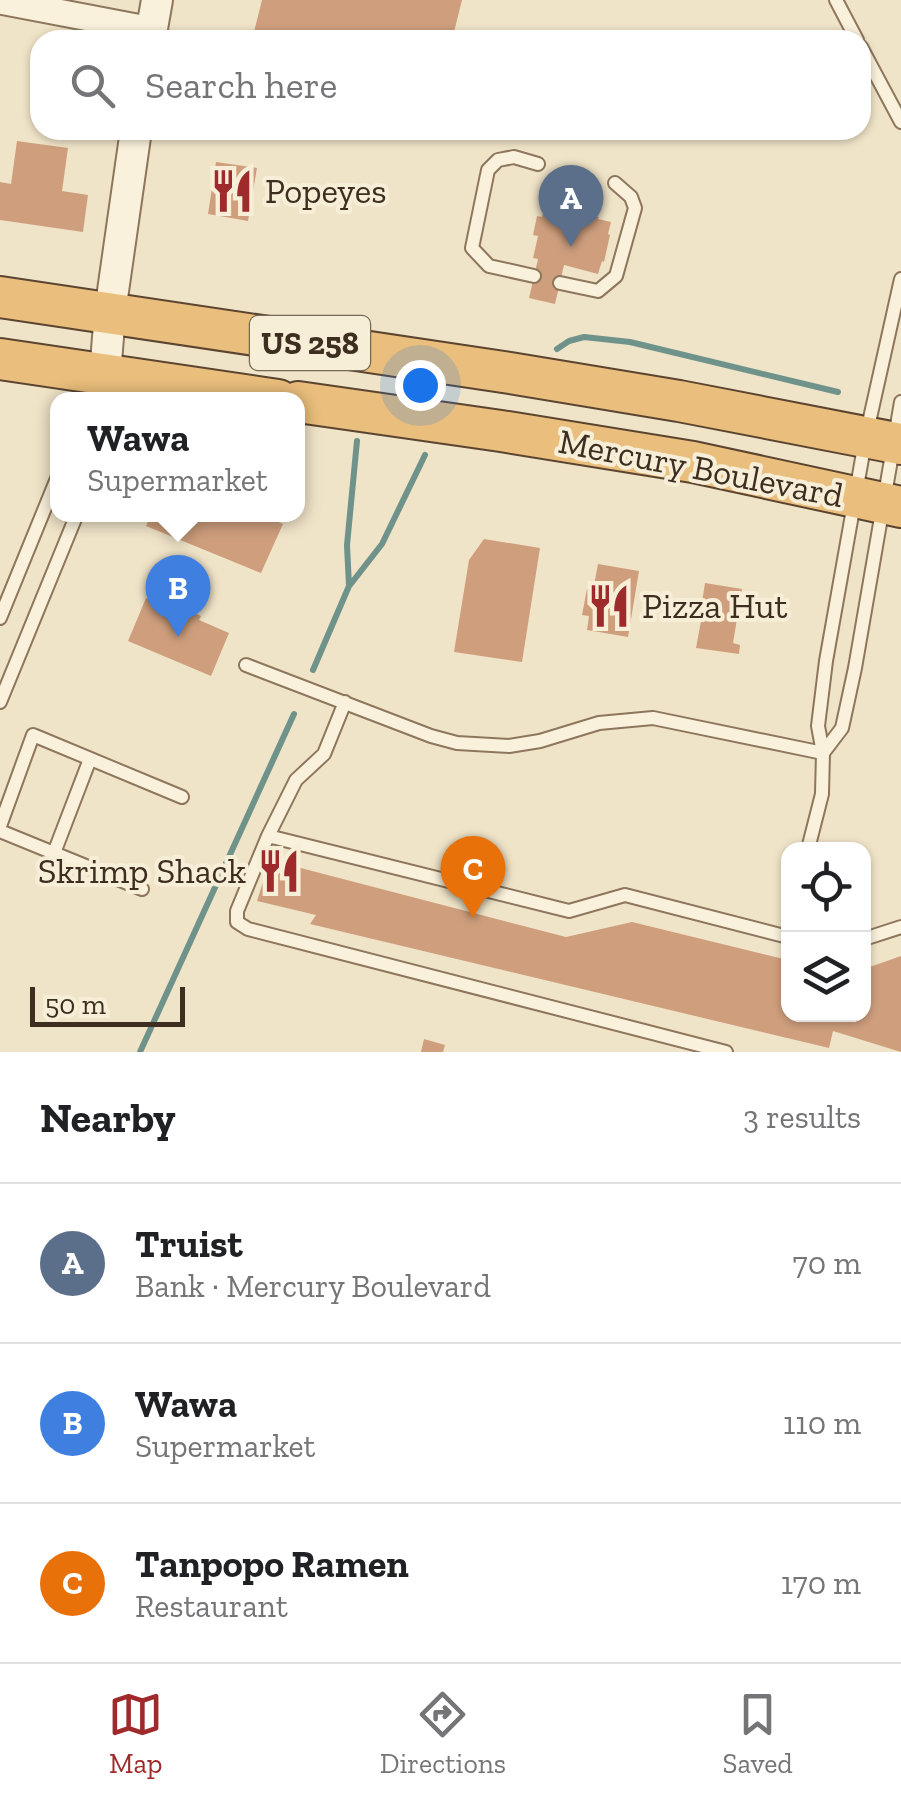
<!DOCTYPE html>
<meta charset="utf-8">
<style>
:root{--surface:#fff;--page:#f2f2f2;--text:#202124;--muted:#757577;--line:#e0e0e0;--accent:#9e2a2b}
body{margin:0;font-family:"Zilla Slab",serif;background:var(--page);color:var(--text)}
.controls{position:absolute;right:30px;bottom:30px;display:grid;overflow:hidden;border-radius:20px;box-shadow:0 2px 8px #0004}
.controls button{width:90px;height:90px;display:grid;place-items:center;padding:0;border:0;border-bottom:2px solid var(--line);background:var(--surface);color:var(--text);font:50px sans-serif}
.scale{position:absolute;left:30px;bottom:25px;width:155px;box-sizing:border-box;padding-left:10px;border:5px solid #3d2e20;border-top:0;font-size:28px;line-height:35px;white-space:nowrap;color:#3d2e20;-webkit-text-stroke:8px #f7eed8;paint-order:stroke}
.you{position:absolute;left:420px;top:385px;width:35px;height:35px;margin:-25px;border:8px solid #fff;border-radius:50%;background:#1a73e8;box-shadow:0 0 0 15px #1a73e833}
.badge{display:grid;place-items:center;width:65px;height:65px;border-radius:50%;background:var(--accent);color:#fff;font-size:32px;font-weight:700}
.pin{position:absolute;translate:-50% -82px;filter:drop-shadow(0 2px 5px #0008)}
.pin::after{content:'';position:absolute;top:52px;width:35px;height:30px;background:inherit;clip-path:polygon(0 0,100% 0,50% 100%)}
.popup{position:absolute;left:50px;top:392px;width:255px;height:130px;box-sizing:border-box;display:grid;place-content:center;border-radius:20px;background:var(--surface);filter:drop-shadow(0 2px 8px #0005);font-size:32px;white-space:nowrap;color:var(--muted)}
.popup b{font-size:38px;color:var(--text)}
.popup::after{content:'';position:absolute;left:50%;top:100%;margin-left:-20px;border:20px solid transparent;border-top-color:var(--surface)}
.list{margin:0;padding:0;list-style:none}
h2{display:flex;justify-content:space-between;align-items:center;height:130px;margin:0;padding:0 40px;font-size:42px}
h2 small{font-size:32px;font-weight:400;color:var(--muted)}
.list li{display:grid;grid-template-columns:65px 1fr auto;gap:30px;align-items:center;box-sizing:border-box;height:160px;padding:0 40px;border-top:2px solid var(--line)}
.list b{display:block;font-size:38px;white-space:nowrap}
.list p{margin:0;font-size:32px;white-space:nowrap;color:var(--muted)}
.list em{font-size:32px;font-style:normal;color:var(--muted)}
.icon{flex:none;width:55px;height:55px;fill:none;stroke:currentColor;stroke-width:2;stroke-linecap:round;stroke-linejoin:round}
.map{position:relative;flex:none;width:901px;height:1052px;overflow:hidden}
.search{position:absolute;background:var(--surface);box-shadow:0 2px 8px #0004;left:30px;right:30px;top:30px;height:110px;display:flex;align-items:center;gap:25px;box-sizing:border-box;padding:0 35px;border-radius:30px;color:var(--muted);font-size:38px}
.sheet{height:610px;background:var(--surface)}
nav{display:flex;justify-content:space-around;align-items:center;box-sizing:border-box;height:140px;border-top:2px solid var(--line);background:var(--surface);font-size:28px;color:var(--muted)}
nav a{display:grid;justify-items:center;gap:5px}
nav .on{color:var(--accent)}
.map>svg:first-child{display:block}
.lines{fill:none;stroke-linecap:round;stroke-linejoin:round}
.stream{stroke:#6f938a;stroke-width:6}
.building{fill:#cf9f7d}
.service-casing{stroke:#8d765c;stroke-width:16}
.minor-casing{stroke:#8d765c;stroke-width:29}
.tertiary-casing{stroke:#8d765c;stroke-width:34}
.trunk-casing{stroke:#5b4430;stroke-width:44}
.service{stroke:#faf1dc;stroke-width:12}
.minor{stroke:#faf1dc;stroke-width:25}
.tertiary{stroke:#faf1dc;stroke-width:30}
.trunk{stroke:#eabe7c;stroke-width:40}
.labels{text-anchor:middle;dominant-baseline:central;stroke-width:8;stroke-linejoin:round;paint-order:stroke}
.shield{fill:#f7eed8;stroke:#756857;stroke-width:2.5}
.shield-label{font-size:32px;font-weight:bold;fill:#3d2e20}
.poi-label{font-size:35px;fill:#3d2e20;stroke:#f7eed8;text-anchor:start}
.street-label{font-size:35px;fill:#3d2e20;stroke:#f7eed8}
</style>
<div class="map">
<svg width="901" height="1052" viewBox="0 0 901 1052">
<rect width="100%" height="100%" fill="#f0e4c8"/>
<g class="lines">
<!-- stream -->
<path class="stream" d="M557,349L569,341L584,337L630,342L838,392
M350,585L382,544L425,455
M313,670L349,586L347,545L357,441
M140,1052L294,714"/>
</g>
<!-- building -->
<path class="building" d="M262,0H462L452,40H252Z
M17,141L68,148L62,191L88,195L83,232L0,220V182L11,184Z
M216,162L257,168L248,221L208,214Z
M545,206L599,217L598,219L611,222L608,234L610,235L604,262L602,261L598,274L564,265L555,304L529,298L538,259L533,258L538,236L533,235L537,216L542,217Z
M151,514H259L283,524L261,573L146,526Z
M484,539L540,548L522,662L454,652L469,560Z
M598,564L639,571L628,637L587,630L589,616L582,615L587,589L593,590Z
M705,583L742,589L733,643L740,645L739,654L696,648L701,621H699L700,616L695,615L696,608L701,609Z
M146,598L162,605L164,600L201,616L199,620L229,633L211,676L128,641Z
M270,860L566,937L632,922L788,960V1014H864V969L901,956V1052L833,1031L829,1048L310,924L316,915L257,901Z
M424,1039L445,1045L443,1052H421Z"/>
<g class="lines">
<!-- service casing -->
<g class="service-casing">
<path id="service" d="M836,0L857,40
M861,47L901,122
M534,276L489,266L472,248L488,170L498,160L514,157L538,164
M560,283L598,291L616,276L635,208L631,197L615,183
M0,618L58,476
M246,665L431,736L457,743L509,746L540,741L599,723L653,718L823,753
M0,702L77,514
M823,753L842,728L855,668L901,402
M0,826L33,735L182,797
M0,831L142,889
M268,836L296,780L324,754L345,702
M808,849L822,794L823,753L818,726L826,661L866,436L901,279
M54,853L90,759
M864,939L901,927
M726,1052L248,929L237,922V911L268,836L569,911L625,895L788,937"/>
</g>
<!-- minor casing -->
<g class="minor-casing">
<path id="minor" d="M0,1L152,30"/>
</g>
<!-- tertiary casing -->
<g class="tertiary-casing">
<path id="tertiary" d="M150,40L157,0
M105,375L110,312L136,130"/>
</g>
<!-- trunk casing -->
<g class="trunk-casing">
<path id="trunk" d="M0,297L510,373L679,401L901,444
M0,359L278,400
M298,402L501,431L693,462L901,507"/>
</g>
<!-- service -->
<use href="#service" class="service"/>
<!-- minor -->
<use href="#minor" class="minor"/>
<!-- tertiary -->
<use href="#tertiary" class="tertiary"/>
<!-- trunk -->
<use href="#trunk" class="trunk"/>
</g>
<!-- icons -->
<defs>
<g id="restaurant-bare" transform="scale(3.45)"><path d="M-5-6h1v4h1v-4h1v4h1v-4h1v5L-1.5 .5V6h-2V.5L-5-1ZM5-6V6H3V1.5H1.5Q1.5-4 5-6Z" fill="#9e2a2b" stroke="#f7eed8" stroke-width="2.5" paint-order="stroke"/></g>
</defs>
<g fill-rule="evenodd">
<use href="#restaurant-bare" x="232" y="191"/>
<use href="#restaurant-bare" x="609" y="606"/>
<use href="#restaurant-bare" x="279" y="871"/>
</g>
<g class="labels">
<!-- shield labels -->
<rect class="shield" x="250" y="316" width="120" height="54" rx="8"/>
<g class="shield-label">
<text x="310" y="343">US 258</text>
</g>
<!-- poi labels -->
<g class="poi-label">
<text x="265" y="191">Popeyes</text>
<text x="642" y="606">Pizza Hut</text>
<text x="246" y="871" text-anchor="end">Skrimp Shack</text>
</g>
<!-- street labels -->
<g class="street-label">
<text transform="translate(701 468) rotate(11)">Mercury Boulevard</text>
</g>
</g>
</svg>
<div class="controls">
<button><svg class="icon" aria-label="locate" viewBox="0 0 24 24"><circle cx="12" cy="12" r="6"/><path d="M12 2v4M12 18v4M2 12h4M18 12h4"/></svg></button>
<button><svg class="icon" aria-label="layers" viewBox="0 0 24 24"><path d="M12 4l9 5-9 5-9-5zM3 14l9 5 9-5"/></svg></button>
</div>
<div class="scale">50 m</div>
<div class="you"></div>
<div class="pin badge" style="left:571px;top:247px;background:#5c6f8a">A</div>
<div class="pin badge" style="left:178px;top:637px;background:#3f7fe0">B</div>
<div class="popup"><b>Wawa</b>Supermarket</div>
<div class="pin badge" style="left:473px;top:918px;background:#e8710a">C</div>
<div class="search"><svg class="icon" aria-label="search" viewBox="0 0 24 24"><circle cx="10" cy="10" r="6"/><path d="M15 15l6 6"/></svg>Search here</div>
</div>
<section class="sheet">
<h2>Nearby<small>3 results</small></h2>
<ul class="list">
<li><span class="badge" style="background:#5c6f8a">A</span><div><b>Truist</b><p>Bank · Mercury Boulevard</p></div><em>70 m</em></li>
<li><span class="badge" style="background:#3f7fe0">B</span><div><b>Wawa</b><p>Supermarket</p></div><em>110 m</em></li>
<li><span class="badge" style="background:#e8710a">C</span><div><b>Tanpopo Ramen</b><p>Restaurant</p></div><em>170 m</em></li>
</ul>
</section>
<nav>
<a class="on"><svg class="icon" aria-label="map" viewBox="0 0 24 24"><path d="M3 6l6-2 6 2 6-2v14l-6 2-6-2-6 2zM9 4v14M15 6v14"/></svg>Map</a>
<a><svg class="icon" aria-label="directions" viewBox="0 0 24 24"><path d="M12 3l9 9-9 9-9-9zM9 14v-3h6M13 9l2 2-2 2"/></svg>Directions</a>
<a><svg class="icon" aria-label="saved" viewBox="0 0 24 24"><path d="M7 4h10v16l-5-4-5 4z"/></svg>Saved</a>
</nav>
